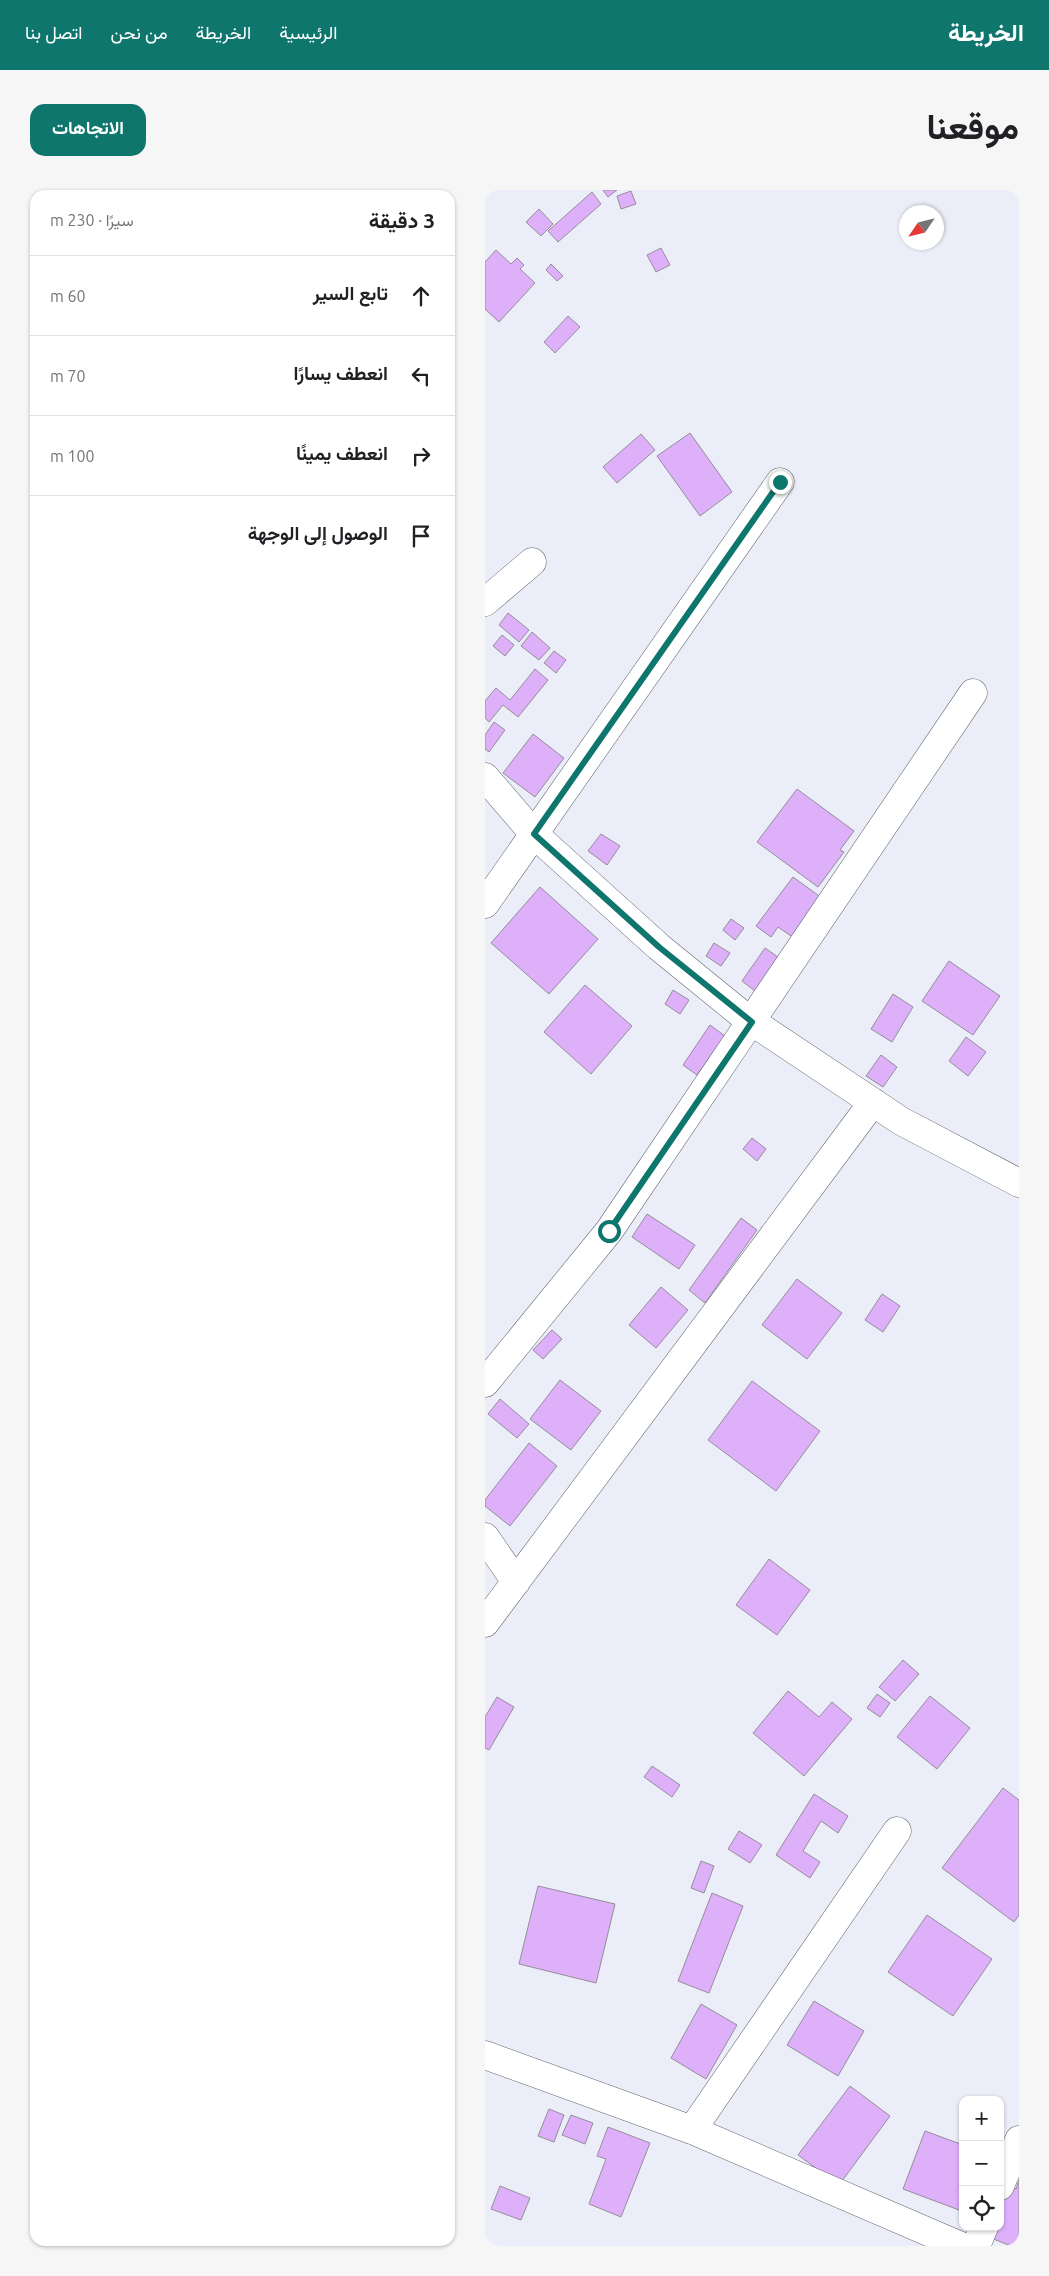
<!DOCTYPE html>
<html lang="ar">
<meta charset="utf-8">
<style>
:root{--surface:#fff;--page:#f6f6f6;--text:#202124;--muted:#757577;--line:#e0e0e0;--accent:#0f766e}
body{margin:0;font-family:Ubuntu,Vazirmatn,sans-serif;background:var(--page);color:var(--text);direction:rtl}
.controls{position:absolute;right:15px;bottom:15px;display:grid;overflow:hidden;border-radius:10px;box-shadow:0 1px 4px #0004}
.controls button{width:45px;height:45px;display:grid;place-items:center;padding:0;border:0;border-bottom:1px solid var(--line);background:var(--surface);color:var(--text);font:25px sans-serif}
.compass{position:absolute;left:414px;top:15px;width:45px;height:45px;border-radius:50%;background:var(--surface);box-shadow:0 1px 4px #0004;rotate:235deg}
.stop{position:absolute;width:15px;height:15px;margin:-11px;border:4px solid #0f766e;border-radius:50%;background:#fff}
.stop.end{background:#0f766e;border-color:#fff;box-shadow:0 1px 5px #0008}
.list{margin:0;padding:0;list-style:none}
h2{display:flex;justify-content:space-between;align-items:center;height:65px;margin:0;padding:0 20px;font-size:21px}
h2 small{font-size:16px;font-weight:400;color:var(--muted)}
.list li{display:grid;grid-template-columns:32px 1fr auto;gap:15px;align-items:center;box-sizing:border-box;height:80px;padding:0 20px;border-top:1px solid var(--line)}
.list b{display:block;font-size:19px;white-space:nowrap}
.list em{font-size:16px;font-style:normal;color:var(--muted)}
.icon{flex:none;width:28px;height:28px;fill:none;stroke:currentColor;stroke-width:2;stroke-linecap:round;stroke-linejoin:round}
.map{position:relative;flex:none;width:534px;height:2056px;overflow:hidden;direction:ltr;border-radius:15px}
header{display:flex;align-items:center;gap:30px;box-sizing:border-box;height:70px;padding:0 25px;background:var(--accent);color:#fff}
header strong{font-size:24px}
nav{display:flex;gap:28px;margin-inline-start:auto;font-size:18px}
.intro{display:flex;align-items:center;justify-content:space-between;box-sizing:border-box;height:120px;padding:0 30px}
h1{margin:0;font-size:35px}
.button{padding:12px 22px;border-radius:15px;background:var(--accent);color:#fff;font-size:18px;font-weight:700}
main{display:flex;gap:30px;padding:0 30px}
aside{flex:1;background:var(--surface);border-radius:15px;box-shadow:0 1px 4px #0004}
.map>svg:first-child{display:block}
.building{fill:#ddb0f9;stroke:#948e98}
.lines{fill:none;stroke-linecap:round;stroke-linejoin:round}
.minor-casing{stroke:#62646d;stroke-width:29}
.minor{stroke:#fff;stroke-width:28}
.route{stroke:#0f766e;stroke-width:6}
</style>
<header>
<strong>الخريطة</strong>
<nav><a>الرئيسية</a><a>الخريطة</a><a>من نحن</a><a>اتصل بنا</a></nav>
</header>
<div class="intro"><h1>موقعنا</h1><a class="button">الاتجاهات</a></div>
<main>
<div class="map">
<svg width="534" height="2056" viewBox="0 0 534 2056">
<rect width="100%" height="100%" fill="#ebedf8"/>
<!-- building -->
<path class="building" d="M118,0H132L123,7Z
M146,1L151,14L136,19L132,6Z
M107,2L116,14L73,52L63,41Z
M54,19L68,34L56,46L41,32Z
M176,58L185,75L171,82L162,65Z
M11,60L26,74L32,68L39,75L35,79L50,93L14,132L0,119V72Z
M66,74L78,86L72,91L61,80Z
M83,126L95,137L70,163L59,152Z
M205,243L247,302L215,326L172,266Z
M156,244L170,260L132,293L118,277Z
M23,423L44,440L34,452L14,435Z
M47,442L65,458L54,470L36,456Z
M17,445L29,455L20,466L8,456Z
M69,461L81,470L71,483L59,473Z
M50,479L63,490L33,527L18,515L4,532L0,528V511L11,498L25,510Z
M9,532L20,540L4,562L0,559V545Z
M48,544L79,568L50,607L18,583Z
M312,599L369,641L355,660L359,662L333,697L272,652Z
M116,644L135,656L122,675L103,661Z
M308,687L337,708L309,748L293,737L286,747L271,736Z
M55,697L113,749L64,804L6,753Z
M246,729L259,738L250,750L238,740Z
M229,753L245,763L236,776L221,766Z
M280,758L293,767L270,801L257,791Z
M464,771L515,806L488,845L437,811Z
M100,795L147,836L106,884L59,842Z
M188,800L204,810L195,824L180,814Z
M408,804L428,817L407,852L386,839Z
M225,835L240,846L212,885L198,875Z
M481,847L501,862L483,886L464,871Z
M396,865L412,877L398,897L381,886Z
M267,948L281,959L272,971L258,959Z
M162,1024L210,1055L194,1079L147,1047Z
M256,1028L272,1040L220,1113L204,1100Z
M312,1089L357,1123L322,1169L277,1135Z
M176,1097L203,1120L171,1158L144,1135Z
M397,1104L415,1116L398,1142L380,1130Z
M67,1140L77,1149L58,1169L48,1160Z
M75,1190L116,1221L86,1260L45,1229Z
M267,1191L335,1241L291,1301L223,1250Z
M15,1209L44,1234L32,1248L3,1224Z
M44,1253L72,1276L25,1336L0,1316V1310Z
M284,1369L325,1400L292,1445L251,1415Z
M418,1470L434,1484L410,1511L394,1497Z
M303,1501L334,1527L347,1512L367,1529L319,1586L268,1543Z
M392,1504L405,1513L395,1527L382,1518Z
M445,1506L485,1538L452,1579L412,1547Z
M12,1507L29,1517L4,1560L0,1558V1527Z
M167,1576L195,1595L187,1607L159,1587Z
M518,1598L534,1610V1725L529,1732L457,1678Z
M329,1604L363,1626L353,1643L336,1631L318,1661L335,1672L325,1688L291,1665Z
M254,1641L277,1655L265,1673L243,1659Z
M216,1671L229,1676L219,1703L206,1698Z
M53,1696L130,1714L111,1793L34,1774Z
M227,1703L258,1716L224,1803L193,1791Z
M442,1725L507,1769L468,1826L403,1782Z
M329,1811L379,1841L353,1886L302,1855Z
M216,1814L252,1835L221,1889L186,1868Z
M365,1896L405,1926L354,1995L313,1965Z
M64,1919L79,1925L69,1952L53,1946Z
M86,1925L108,1933L100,1954L77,1945Z
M123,1937L165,1953L136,2027L104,2014L121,1969L112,1966Z
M440,1941L478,1955V2011L474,2020L418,1999Z
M534,1990V2056H526L501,2046L505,2037H515V2010L521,1995L531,1999Z
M15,1996L45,2008L36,2030L6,2019Z"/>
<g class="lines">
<!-- minor casing -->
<g class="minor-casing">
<path id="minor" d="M0,412L47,372
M0,587L49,644L174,757L260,827L416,931L534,993
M0,714L295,292
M0,1193L124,1041L488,503
M0,1347L31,1392
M0,1433L388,912
M0,1865L207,1940L476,2056
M207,1940L412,1641
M515,1996L534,1950
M491,2056L499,2037"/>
</g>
<!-- minor -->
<use href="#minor" class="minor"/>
</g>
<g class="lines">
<!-- route -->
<path class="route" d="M124,1041L267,832L174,757L49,644L295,292"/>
</g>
</svg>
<div class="controls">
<button>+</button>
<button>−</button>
<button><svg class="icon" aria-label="locate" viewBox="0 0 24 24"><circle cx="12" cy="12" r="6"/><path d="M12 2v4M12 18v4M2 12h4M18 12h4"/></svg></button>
</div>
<svg class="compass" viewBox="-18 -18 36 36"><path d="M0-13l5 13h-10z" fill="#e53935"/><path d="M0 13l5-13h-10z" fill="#757577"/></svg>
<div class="stop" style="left:124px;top:1041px"></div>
<div class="stop end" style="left:295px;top:292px"></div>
</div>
<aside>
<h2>3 دقيقة<small>سيرًا · 230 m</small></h2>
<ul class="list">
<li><svg class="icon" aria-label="ahead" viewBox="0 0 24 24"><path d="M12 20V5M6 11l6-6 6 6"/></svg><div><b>تابع السير</b></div><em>60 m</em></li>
<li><svg class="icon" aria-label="left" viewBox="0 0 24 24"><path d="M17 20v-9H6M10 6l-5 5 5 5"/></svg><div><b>انعطف يسارًا</b></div><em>70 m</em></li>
<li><svg class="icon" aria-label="right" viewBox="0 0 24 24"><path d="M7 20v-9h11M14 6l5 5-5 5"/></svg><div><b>انعطف يمينًا</b></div><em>100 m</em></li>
<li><svg class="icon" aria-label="arrive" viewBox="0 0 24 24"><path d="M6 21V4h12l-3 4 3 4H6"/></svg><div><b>الوصول إلى الوجهة</b></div></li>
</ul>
</aside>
</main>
